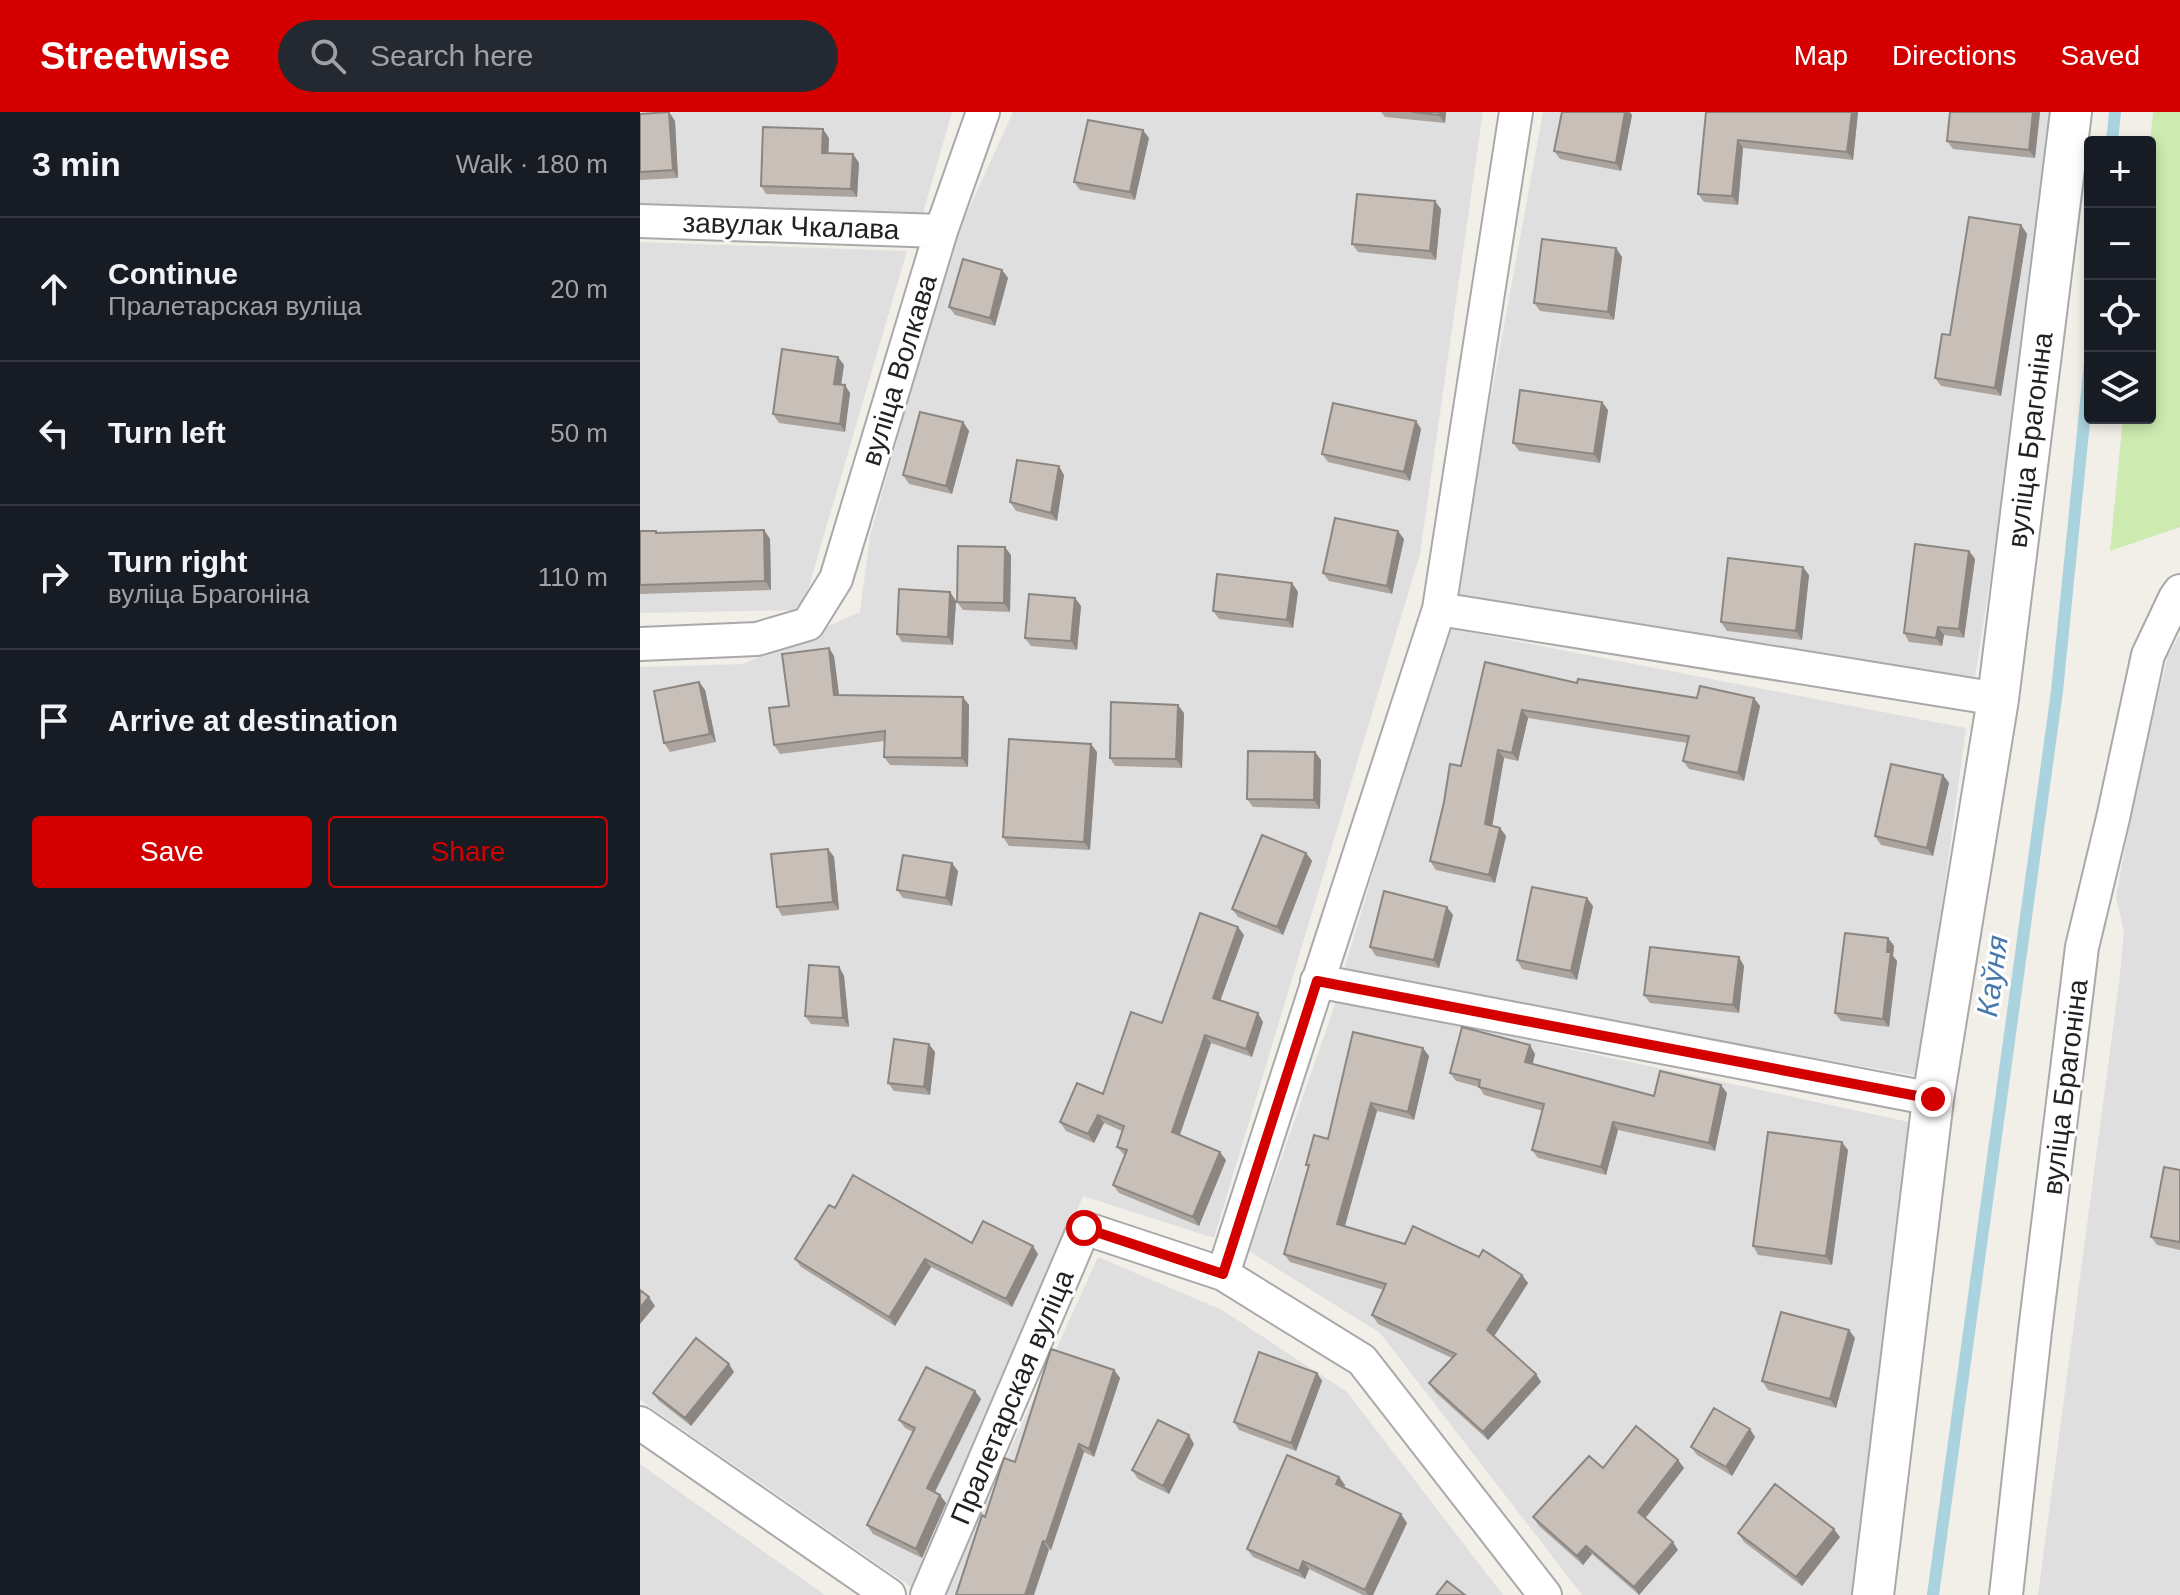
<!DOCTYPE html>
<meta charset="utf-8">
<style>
:root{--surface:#171b24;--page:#242831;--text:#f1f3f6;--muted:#9ea1a6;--line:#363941;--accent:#d40000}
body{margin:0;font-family:Arial,sans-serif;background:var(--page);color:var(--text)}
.controls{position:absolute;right:24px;top:24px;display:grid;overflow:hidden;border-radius:8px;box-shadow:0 4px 12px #0003}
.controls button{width:72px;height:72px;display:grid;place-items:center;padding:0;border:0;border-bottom:2px solid var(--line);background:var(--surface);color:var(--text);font:40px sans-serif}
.stop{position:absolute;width:24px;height:24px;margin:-18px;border:6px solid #d40000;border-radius:50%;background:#fff}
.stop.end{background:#d40000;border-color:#fff;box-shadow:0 2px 8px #0008}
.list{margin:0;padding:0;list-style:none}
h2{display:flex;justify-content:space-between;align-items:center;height:104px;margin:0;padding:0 32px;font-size:34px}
h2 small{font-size:26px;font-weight:400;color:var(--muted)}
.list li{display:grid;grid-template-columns:52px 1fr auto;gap:24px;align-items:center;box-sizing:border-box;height:144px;padding:0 32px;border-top:2px solid var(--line)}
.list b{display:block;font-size:30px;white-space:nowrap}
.list p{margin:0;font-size:26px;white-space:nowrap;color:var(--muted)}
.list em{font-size:26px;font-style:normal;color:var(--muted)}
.actions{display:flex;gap:16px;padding:24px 32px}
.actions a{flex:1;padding:18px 0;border:2px solid var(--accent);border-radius:8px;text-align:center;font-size:28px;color:var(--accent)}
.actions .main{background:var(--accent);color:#fff}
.icon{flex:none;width:44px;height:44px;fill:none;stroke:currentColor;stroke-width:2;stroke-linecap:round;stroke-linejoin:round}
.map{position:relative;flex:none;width:1540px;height:1483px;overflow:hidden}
header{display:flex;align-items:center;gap:48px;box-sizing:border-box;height:112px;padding:0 40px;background:var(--accent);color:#fff}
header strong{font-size:38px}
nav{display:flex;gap:44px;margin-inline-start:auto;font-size:28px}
.search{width:560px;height:72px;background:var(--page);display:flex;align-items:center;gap:20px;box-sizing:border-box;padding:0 28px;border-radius:44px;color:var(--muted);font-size:30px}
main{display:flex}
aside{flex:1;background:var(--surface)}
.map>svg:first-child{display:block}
.residential{fill:#e0dfdf}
.grass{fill:#cdebb0}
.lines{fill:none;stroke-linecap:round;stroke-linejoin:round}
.stream{stroke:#aad3df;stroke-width:12}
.minor-casing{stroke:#a9a9a9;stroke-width:36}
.tertiary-casing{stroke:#a9a9a9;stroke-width:44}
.minor{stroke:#fff;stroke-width:32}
.tertiary{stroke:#fff;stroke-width:40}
.wall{fill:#aba49e}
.shaded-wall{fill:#8b8681}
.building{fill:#c7bfb8;stroke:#8b8681;stroke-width:2}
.route{stroke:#d40000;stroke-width:10}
.labels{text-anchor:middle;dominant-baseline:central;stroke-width:6;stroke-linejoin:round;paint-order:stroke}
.street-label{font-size:28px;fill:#222;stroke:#fff}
.water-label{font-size:30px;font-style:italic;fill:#4a7aab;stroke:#fff}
</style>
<header>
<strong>Streetwise</strong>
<div class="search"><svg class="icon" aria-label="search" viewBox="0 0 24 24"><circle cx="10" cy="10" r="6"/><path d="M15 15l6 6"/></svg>Search here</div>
<nav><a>Map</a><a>Directions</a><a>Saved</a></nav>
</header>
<main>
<aside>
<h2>3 min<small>Walk · 180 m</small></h2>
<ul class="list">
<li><svg class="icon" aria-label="ahead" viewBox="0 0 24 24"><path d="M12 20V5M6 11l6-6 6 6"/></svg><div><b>Continue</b><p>Пралетарская вуліца</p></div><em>20 m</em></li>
<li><svg class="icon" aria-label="left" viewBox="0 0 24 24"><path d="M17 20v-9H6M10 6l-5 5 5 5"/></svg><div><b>Turn left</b></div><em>50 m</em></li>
<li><svg class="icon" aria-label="right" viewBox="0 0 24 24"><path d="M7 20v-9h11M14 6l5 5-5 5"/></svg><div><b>Turn right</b><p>вуліца Брагоніна</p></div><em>110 m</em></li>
<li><svg class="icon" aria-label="arrive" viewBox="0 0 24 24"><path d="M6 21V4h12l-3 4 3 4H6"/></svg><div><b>Arrive at destination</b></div></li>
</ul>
<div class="actions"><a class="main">Save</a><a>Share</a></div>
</aside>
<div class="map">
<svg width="1540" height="1483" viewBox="0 0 1540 1483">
<rect width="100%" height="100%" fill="#f2efe9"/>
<!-- residential -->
<path class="residential" d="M0,0H312L282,105L0,97Z
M373,0H843L780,442L574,1126L443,1084L280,1481L0,1288V555L103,552L220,500L230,424L312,134Z
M903,0H1421L1335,566L814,488Z
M0,130L267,139L162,498L0,501Z
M807,516L1326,616L1279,964L702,864Z
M1540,523V1483H1398L1479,871L1484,820L1476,785L1499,663L1528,543Z
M697,887L1269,1010L1224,1478L1222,1483H942L740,1221L609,1139Z
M458,1145L582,1198L707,1280L863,1483H304Z
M0,1352L185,1483H0Z"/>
<!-- grass -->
<path class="grass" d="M1513,0H1540V415L1470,439L1483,306H1510V30Z"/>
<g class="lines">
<!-- stream -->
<path class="stream" d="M1472,30L1475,0
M1293,1483L1417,579L1450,250"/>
<!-- minor casing -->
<g class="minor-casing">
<path id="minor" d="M0,109L301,119
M799,497L1358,587
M0,532L117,527L168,512L196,467L301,119L343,0
M677,869L1293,987
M583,1162L799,497L876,0
M0,1311L249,1483
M287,1483L444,1116L583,1162L722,1248L905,1483
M1366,1483L1395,1219L1442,835L1473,706L1508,543L1535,486L1540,479"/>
</g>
<!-- tertiary casing -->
<g class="tertiary-casing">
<path id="tertiary" d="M1233,1483L1293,987L1358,587L1431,0"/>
</g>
<!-- minor -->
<use href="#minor" class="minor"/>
<!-- tertiary -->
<use href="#tertiary" class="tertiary"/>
</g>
<!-- wall -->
<path class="wall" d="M29,0L35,9L38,66L0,68V2Z
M741,0H806L805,11L745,5Z
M1066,0H1218L1213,48L1103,36L1098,93L1064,90L1058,82Z
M1310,0H1400L1395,46L1313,37L1307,29Z
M992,3L981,59L920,47L914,39Z
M189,26L188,41L213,42L219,51L217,85L126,82L121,74Z
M509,26L495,88L440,78L434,70Z
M801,97L796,148L718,140L712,132Z
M1381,113L1387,122L1361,284L1301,274L1295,266L1310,223Z
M976,136L982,145L974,208L900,199L894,191Z
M362,158L368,166L355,214L315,203L309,195Z
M204,253L201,272L210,281L205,320L139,311L133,302Z
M962,290L968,298L960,351L879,339L873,331Z
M776,309L781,317L770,369L688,350L682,342Z
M323,310L329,319L312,382L269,372L263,363Z
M424,363L417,409L376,399L370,390Z
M124,418L130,427L131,478L0,482V419H16L17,421Z
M764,427L752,482L689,469L683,461Z
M1329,439L1335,447L1324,526L1304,523L1302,534L1269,530L1264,521Z
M371,443L370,500L323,498L317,490Z
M1169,463L1162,528L1087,519L1081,510Z
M652,471L658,480L653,516L579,507L573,499Z
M310,480L316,489L313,533L262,530L257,522Z
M435,486L441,494L437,538L391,534L385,526Z
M189,536L194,544L199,583L329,593L328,655L250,653L244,645L245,629L140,642L134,633L149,594Z
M845,550L937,571L1120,594L1104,669L1049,657L1043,649L1047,631L888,606L878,649L864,646L852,714L860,716L866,724L855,771L796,758L790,749L821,654Z
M59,570L65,578L76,630L30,640L24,631Z
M544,601L542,656L475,654L470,646Z
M457,640L450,738L369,734L363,725Z
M675,640L681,648L680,697L613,695L607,687Z
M1303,663L1309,671L1293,744L1241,733L1235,724Z
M188,737L194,745L199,798L142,804L137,795Z
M666,741L672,749L643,823L598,805L592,797Z
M318,759L312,794L263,786L257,778Z
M953,794L937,868L882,857L877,848Z
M813,803L799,856L736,844L730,835Z
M604,823L580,889L623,910L612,945L571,931L540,1023L586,1048L559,1114L479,1081L473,1073L485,1044L477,1035L482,1019L464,1011L454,1031L426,1019L420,1010L463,982L522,911Z
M1248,826L1254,834L1253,844L1257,849L1249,915L1201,909L1195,901Z
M1104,854L1099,901L1010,891L1004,883Z
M199,855L204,864L209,915L171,912L165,904Z
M295,940L290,983L254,979L248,971Z
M895,942L892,952L1014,984L1087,981L1075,1039L978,1018L966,1063L898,1046L892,1038L903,999L844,983L839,975L816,969L810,961Z
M789,944L774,1008L737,999L705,1114L765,1132L839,1145L882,1163L888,1171L854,1224L896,1262L901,1270L848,1328L795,1280L789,1271L812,1246L738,1212L732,1203L744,1178L650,1150L644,1142L669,1056L666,1053L688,1027Z
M1208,1038L1192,1153L1118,1143L1113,1134Z
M1540,1058V1138L1517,1133L1511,1125Z
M195,1096L332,1131L398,1142L372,1195L291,1155L255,1214L161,1155L155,1147Z
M1215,1226L1196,1296L1128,1278L1122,1269Z
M474,1258L480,1266L454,1345L444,1340L411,1438L345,1405L375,1350Z
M94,1260L51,1314L19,1289L13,1281Z
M677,1261L682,1269L656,1339L599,1318L594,1310Z
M341,1287L295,1380L306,1391L282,1446L233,1422L227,1413L273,1320L265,1316L259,1308Z
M1115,1325L1092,1364L1057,1343L1051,1335Z
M554,1332L529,1382L498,1367L492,1358Z
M1038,1348L1044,1356L1005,1406L1038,1438L999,1483L952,1442L943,1453L899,1414L893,1405L963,1356Z
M699,1365L705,1373L704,1376L767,1411L733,1483H723L669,1457L665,1467L613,1445L607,1437Z
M1098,1421L1200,1425L1162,1474L1104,1430Z"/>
<!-- shaded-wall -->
<path class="shaded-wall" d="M29,0L35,9L38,66L33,58Z
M799,0H806L805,11L799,3Z
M985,0H990L992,3L981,59L976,51Z
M1212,0H1218L1213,48L1207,40Z
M1393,0H1400L1395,46L1389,38Z
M183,17L189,26L188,50L182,41Z
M503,18L509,26L495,88L490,80Z
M1098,28L1103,36L1098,93L1092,84Z
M213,42L219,51L217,85L211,77Z
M795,89L801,97L796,148L790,139Z
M1381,113L1387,122L1361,284L1355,276Z
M976,136L982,145L974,208L968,200Z
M362,158L368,166L355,214L350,206Z
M198,245L204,253L200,280L194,272Z
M205,273L210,281L205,320L200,312Z
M962,290L968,298L960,351L954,342Z
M776,309L781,317L770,369L764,360Z
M323,310L329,319L312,382L306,374Z
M419,354L424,363L417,409L411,401Z
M124,418L130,427L131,478L125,469Z
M758,419L764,427L752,482L747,474Z
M365,435L371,443L370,500L364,491Z
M1329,439L1335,447L1324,526L1319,517Z
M1163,455L1169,463L1162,528L1156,519Z
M652,471L658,480L653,516L647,508Z
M310,480L316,489L313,533L308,525Z
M435,486L441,494L437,538L431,529Z
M1298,515L1304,523L1302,534L1296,526Z
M189,536L194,544L200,591L194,583Z
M59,570L65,578L76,630L70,622Z
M323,585L329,593L328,655L322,646Z
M1114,586L1120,594L1104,669L1098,661Z
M538,593L544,601L542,656L536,647Z
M882,598L888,606L878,649L872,641Z
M451,632L457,640L450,738L444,730Z
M858,638L864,646L851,721L845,712Z
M675,640L681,648L680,697L674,688Z
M1303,663L1309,671L1293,744L1287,736Z
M860,716L866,724L855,771L849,763Z
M188,737L194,745L199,798L193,790Z
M666,741L672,749L643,823L637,815Z
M312,751L318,759L312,794L306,786Z
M947,786L953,794L937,868L931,859Z
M807,795L813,803L799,856L794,848Z
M598,815L604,823L578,895L573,886Z
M1248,826L1254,834L1253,844L1257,849L1249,915L1243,907Z
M1099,845L1104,854L1099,901L1093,893Z
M199,855L204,864L209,915L203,906Z
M618,901L623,910L612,945L606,937Z
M565,923L571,931L538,1028L532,1020Z
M289,932L295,940L290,983L284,975Z
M890,933L895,942L891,959L885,950Z
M783,936L789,944L774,1008L768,1000Z
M1081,973L1087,981L1075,1039L1069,1031Z
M731,991L737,999L703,1120L697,1112Z
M458,1003L464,1011L454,1031L448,1022Z
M973,1010L978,1018L966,1063L961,1055Z
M1202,1030L1208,1038L1192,1153L1186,1144Z
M580,1040L586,1048L559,1114L553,1105Z
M393,1134L398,1142L372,1195L366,1187Z
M285,1147L291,1155L255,1214L249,1205Z
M882,1163L888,1171L853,1226L847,1218Z
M9,1185L15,1194L0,1212V1196Z
M1209,1218L1215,1226L1196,1296L1190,1287Z
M89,1252L94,1260L51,1314L45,1306Z
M474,1258L480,1266L454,1345L449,1337Z
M677,1261L682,1269L656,1339L651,1331Z
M896,1262L901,1270L848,1328L843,1320Z
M335,1279L341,1287L292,1385L287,1376Z
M1110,1317L1115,1325L1092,1364L1086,1355Z
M549,1323L554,1332L529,1382L523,1374Z
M439,1332L444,1340L411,1438L406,1430Z
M1038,1348L1044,1356L1004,1408L998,1400Z
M699,1365L705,1373L702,1380L696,1372Z
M300,1383L306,1391L282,1446L276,1437Z
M761,1402L767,1411L733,1483H728L725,1478Z
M1194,1417L1200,1425L1162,1474L1156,1465Z
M403,1429L409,1438L394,1483H385Z
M1033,1430L1038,1438L999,1483L994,1475Z
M946,1434L952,1442L943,1453L937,1444Z
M663,1449L669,1457L665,1467L659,1459Z"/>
<!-- building -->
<path class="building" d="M29,0L33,58L0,60V2Z
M772,0H799V3Z
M922,0H985L976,51L914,39Z
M1066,0H1212L1207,40L1098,28L1092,84L1058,82Z
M1310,0H1393L1389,38L1307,29Z
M448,8L503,18L490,80L434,70Z
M123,15L183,17L182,41L213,42L211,77L121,74Z
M717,82L795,89L790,139L712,132Z
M1329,105L1381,113L1355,276L1295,266L1302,222L1310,223Z
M902,127L976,136L968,200L894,191Z
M323,147L362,158L350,206L309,195Z
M142,237L198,245L194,272L205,273L200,312L133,302Z
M880,278L962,290L954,342L873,331Z
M693,291L776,309L764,360L682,342Z
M280,300L323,310L306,374L263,363Z
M377,348L419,354L411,401L370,390Z
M695,406L758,419L747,474L683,461Z
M124,418L125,469L0,473V419H16V421Z
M1275,432L1329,439L1319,517L1298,515L1296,526L1264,521Z
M318,434L365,435L364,491L317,490Z
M1088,446L1163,455L1156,519L1081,510Z
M577,462L652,471L647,508L573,499Z
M259,477L310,480L308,525L257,522Z
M389,482L435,486L431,529L385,526Z
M189,536L194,583L323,585L322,646L244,645L245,619L134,633L129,596L149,594L142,542Z
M845,550L937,571L938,567L1057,586L1060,574L1114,586L1098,661L1043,649L1049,624L882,598L872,641L858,638L845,712L860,716L849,763L790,749L804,690L810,652L821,654Z
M59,570L70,622L24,631L14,579Z
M471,590L538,593L536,647L470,646Z
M369,627L451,632L444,730L363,725Z
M608,639L675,640L674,688L607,687Z
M1251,652L1303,663L1287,736L1235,724Z
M622,723L666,741L637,815L592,797Z
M188,737L193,790L137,795L131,742Z
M263,743L312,751L306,786L257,778Z
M892,775L947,786L931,859L877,848Z
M744,779L807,795L794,848L730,835Z
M560,801L598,815L573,886L618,901L606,937L565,923L532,1020L580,1040L553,1105L473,1073L487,1038L477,1035L484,1014L458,1003L448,1022L420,1010L437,971L463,982L491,900L522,911Z
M1205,821L1248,826L1247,840H1251L1243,907L1195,901Z
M1010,835L1099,845L1093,893L1004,883Z
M169,853L199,855L203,906L165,904Z
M822,915L890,933L885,950L1014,984L1020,959L1081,973L1069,1031L973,1010L961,1055L892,1038L904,992L839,975L840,968L810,961Z
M713,920L783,936L768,1000L731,991L697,1112L765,1132L773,1114L839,1145L843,1138L882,1163L847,1218L896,1262L843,1320L789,1271L816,1242L732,1203L746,1172L644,1142L669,1053H666L674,1023L688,1027Z
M254,927L289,932L284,975L248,971Z
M1128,1020L1202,1030L1186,1144L1113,1134Z
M1524,1055L1540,1058V1130L1511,1125Z
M213,1063L332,1131L343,1109L393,1134L366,1187L285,1147L249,1205L155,1147L189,1093L195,1096Z
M0,1178L9,1185L0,1196Z
M1141,1200L1209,1218L1190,1287L1122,1269Z
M56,1226L89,1252L45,1306L13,1281Z
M411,1237L474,1258L449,1337L439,1332L406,1430L403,1429L385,1483H316L342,1403L345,1405L364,1346L375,1350Z
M619,1240L677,1261L651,1331L594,1310Z
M286,1255L335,1279L287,1376L300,1383L276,1437L227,1413L275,1316L259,1308Z
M1074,1296L1110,1317L1086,1355L1051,1335Z
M518,1308L549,1323L523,1374L492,1358Z
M996,1314L1038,1348L998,1400L1033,1430L994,1475L946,1434L937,1444L893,1405L949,1344L963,1356Z
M647,1343L699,1365L696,1372L761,1402L725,1478L663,1449L659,1459L607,1437Z
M1135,1372L1194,1417L1156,1465L1098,1421Z
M807,1469L825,1483H796Z"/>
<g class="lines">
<!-- route -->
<path class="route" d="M444,1116L583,1162L677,869L1293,987"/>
</g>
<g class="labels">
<!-- street labels -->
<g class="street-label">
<text transform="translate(151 114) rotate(2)">завулак Чкалава</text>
<text transform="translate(259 258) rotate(-73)">вуліца Волкава</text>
<text transform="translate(1390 328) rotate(-83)">вуліца Брагоніна</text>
<text transform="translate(1425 975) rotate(-83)">вуліца Брагоніна</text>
<text transform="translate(372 1285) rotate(-67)">Пралетарская вуліца</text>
</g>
<!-- water labels -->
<g class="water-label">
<text transform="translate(1352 864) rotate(-82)">Каўня</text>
</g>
</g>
</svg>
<div class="controls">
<button>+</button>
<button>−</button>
<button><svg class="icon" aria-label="locate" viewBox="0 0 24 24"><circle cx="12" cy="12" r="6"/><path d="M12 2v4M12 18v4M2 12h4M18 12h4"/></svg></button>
<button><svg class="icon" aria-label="layers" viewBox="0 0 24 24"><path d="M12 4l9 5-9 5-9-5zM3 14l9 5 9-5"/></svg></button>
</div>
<div class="stop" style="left:444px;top:1116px"></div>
<div class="stop end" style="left:1293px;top:987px"></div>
</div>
</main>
